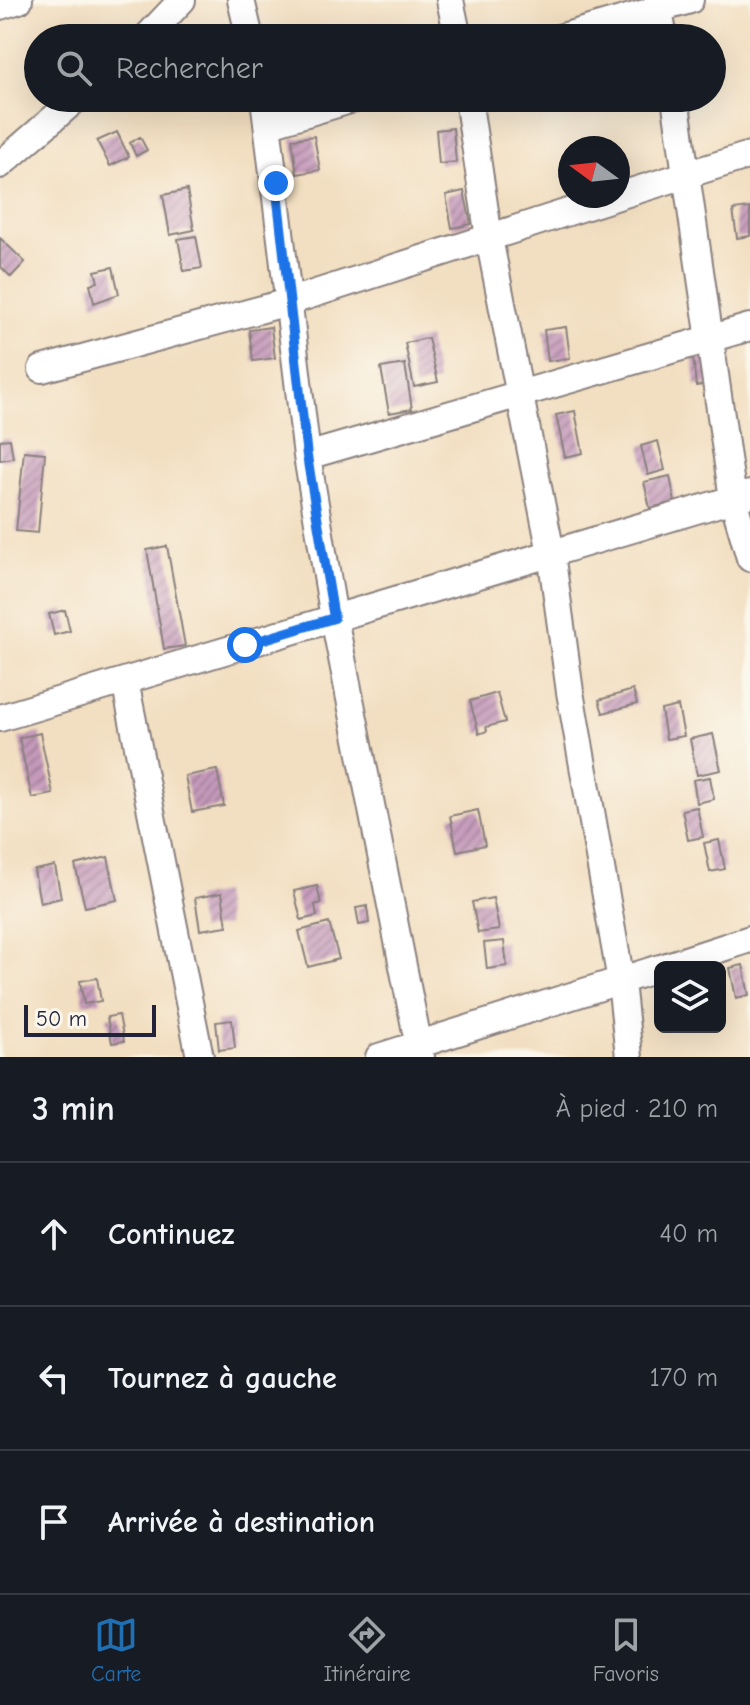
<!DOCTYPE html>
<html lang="fr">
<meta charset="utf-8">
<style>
:root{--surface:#171b24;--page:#20242c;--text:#f1f3f6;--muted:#9ea1a6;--line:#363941;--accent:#1f6fb2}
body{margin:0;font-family:"Comic Neue",sans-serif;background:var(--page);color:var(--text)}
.controls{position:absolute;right:24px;bottom:24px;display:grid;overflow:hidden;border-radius:12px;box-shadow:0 8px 32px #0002}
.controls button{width:72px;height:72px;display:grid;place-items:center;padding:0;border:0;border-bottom:2px solid var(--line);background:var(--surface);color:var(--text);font:40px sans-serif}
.compass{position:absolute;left:558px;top:136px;width:72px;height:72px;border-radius:50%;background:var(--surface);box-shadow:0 8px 32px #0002;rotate:285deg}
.scale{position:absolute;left:24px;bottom:20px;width:132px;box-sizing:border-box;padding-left:8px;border:4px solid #22223b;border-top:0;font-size:22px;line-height:28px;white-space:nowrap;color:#22223b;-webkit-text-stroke:6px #fbf7ec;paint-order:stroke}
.stop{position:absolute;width:24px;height:24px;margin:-18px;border:6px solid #1a73e8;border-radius:50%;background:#fff}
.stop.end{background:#1a73e8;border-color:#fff;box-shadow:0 2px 8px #0008}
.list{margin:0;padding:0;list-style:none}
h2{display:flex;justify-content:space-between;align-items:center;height:104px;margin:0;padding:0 32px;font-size:34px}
h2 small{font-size:26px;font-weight:400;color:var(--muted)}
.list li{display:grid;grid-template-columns:52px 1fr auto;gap:24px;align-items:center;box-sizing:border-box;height:144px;padding:0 32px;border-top:2px solid var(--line)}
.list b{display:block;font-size:30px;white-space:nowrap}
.list em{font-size:26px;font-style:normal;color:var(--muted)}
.icon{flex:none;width:44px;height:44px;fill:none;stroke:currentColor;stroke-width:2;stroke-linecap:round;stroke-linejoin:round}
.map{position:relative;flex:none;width:750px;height:1057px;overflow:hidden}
.search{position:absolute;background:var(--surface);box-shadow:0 8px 32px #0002;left:24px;right:24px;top:24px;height:88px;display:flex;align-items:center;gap:20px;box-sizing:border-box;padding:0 28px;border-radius:44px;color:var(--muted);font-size:30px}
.sheet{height:536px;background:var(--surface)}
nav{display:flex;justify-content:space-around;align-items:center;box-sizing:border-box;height:112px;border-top:2px solid var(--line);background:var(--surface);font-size:22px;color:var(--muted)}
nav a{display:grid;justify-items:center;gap:4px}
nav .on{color:var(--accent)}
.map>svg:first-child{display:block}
.building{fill:url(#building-hatch)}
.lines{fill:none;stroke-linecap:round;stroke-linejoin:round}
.minor-casing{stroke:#8a807e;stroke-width:30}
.minor{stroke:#fff;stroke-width:26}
.route{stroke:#1a73e8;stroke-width:10}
</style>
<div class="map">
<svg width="750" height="1057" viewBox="0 0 750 1057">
<defs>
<pattern id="building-hatch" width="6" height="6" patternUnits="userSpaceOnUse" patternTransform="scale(2)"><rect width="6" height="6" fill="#c499ba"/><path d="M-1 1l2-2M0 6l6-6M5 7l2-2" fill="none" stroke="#9f7c98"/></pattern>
</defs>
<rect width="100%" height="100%" fill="#fbf7ec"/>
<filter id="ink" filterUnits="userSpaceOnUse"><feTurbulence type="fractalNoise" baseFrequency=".0125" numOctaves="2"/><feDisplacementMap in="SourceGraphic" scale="16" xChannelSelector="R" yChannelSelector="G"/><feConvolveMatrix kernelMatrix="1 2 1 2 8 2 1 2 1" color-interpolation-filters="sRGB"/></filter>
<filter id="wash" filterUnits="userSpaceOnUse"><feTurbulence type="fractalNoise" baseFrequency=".006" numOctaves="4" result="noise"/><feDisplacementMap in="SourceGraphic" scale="32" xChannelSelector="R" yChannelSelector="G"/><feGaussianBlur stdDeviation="1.8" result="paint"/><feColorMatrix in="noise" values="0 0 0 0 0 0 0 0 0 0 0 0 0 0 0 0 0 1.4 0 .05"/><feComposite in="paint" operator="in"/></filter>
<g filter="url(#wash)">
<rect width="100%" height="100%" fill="#f2dec0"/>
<g id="blocks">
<!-- building -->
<path class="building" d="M453,128L456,162L439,164L436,130Z
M117,132L129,157L110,166L97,141Z
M314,136L320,170L297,174L292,139Z
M140,137L147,150L136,156L130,143Z
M187,190L194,230L170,235L163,195Z
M464,191L471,224L452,228L446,195Z
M750,208V236L737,238L733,210Z
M196,236L202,268L184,271L178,239Z
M0,238L25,262L11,277L0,266Z
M113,267L119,294L94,303L90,284L98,282L95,271Z
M271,327L275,358L253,361L249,330Z
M566,327L570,358L548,361L544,330Z
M428,338L438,382L414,387L405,343Z
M706,354L710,384L696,386L693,356Z
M405,364L412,409L389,413L381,368Z
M575,411L583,453L565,457L556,415Z
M10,439L13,458L0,460V440Z
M658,441L665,470L648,475L641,446Z
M24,451L45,453L38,533L16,531Z
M670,476L675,502L650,508L644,482Z
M167,546L185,646L164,649L147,550Z
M65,610L70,631L54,635L49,614Z
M633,690L637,704L603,713L599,700Z
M497,693L505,722L486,727L487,731L479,734L470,701Z
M678,706L684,736L666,739L661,710Z
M40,733L53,794L32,798L19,738Z
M713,734L721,770L697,775L690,739Z
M217,770L224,806L192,812L185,776Z
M710,777L714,799L697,803L693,780Z
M697,807L703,837L688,840L682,810Z
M478,810L485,845L457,851L450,816Z
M719,840L725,869L710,872L704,843Z
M108,857L117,900L85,907L75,865Z
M55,866L61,898L40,903L34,870Z
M317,886L321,903L315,905L317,916L301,920L294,891Z
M222,893L227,926L200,930L195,898Z
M493,898L499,930L478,933L472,902Z
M367,906L369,923L359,925L356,908Z
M329,923L339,959L308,967L299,931Z
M504,941L507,966L487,969L484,943Z
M743,965L749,995L736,998L730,968Z
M97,978L101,1001L84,1004L80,981Z
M119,1015L124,1041L112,1043L107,1017Z
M232,1020L235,1048L219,1050L216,1022Z"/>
</g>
</g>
<g filter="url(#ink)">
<use href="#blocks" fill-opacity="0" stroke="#8a807e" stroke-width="2"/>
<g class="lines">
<!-- minor casing -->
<g class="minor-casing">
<path id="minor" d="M241,0L250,38
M450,0L458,38
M657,0L664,38
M0,6L19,0
M146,38L182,0
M559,38L690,0
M264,98L307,456L334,618L421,1057
M468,98L489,238L551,553L570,692L621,981L629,1057
M675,98L733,499L750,558
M270,124L357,98
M0,165L77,98
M618,196L750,155
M42,369L288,302L618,196
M307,456L750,327
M125,681L200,1057
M0,718L750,494
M664,967L750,939
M379,1057L660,968"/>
</g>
<!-- minor -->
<use href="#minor" class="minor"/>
</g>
</g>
<g class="lines" filter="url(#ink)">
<!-- route -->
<path class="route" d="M245,645L334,618L307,456L276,183"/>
</g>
</svg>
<div class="controls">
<button><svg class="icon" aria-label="layers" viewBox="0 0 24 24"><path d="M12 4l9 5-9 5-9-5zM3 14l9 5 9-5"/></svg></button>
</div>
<svg class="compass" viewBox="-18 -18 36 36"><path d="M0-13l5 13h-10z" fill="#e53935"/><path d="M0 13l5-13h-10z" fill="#9ea1a6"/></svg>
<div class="scale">50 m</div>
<div class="stop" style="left:245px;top:645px"></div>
<div class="stop end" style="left:276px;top:183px"></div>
<div class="search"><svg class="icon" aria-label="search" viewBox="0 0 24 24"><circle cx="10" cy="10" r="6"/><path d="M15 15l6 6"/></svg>Rechercher</div>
</div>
<section class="sheet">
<h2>3 min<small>À pied · 210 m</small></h2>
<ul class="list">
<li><svg class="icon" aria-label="ahead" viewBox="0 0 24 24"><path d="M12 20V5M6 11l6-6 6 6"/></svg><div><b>Continuez</b></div><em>40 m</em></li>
<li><svg class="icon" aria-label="left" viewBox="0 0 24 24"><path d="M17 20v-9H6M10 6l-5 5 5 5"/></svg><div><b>Tournez à gauche</b></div><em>170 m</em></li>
<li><svg class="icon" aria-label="arrive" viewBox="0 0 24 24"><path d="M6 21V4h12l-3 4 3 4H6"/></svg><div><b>Arrivée à destination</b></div></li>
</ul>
</section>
<nav>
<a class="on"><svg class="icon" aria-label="map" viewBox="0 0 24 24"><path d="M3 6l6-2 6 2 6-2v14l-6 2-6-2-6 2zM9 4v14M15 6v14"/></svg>Carte</a>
<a><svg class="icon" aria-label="directions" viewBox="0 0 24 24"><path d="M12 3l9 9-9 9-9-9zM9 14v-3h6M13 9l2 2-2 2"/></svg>Itinéraire</a>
<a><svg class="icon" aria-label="saved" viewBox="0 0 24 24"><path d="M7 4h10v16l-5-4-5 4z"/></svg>Favoris</a>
</nav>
